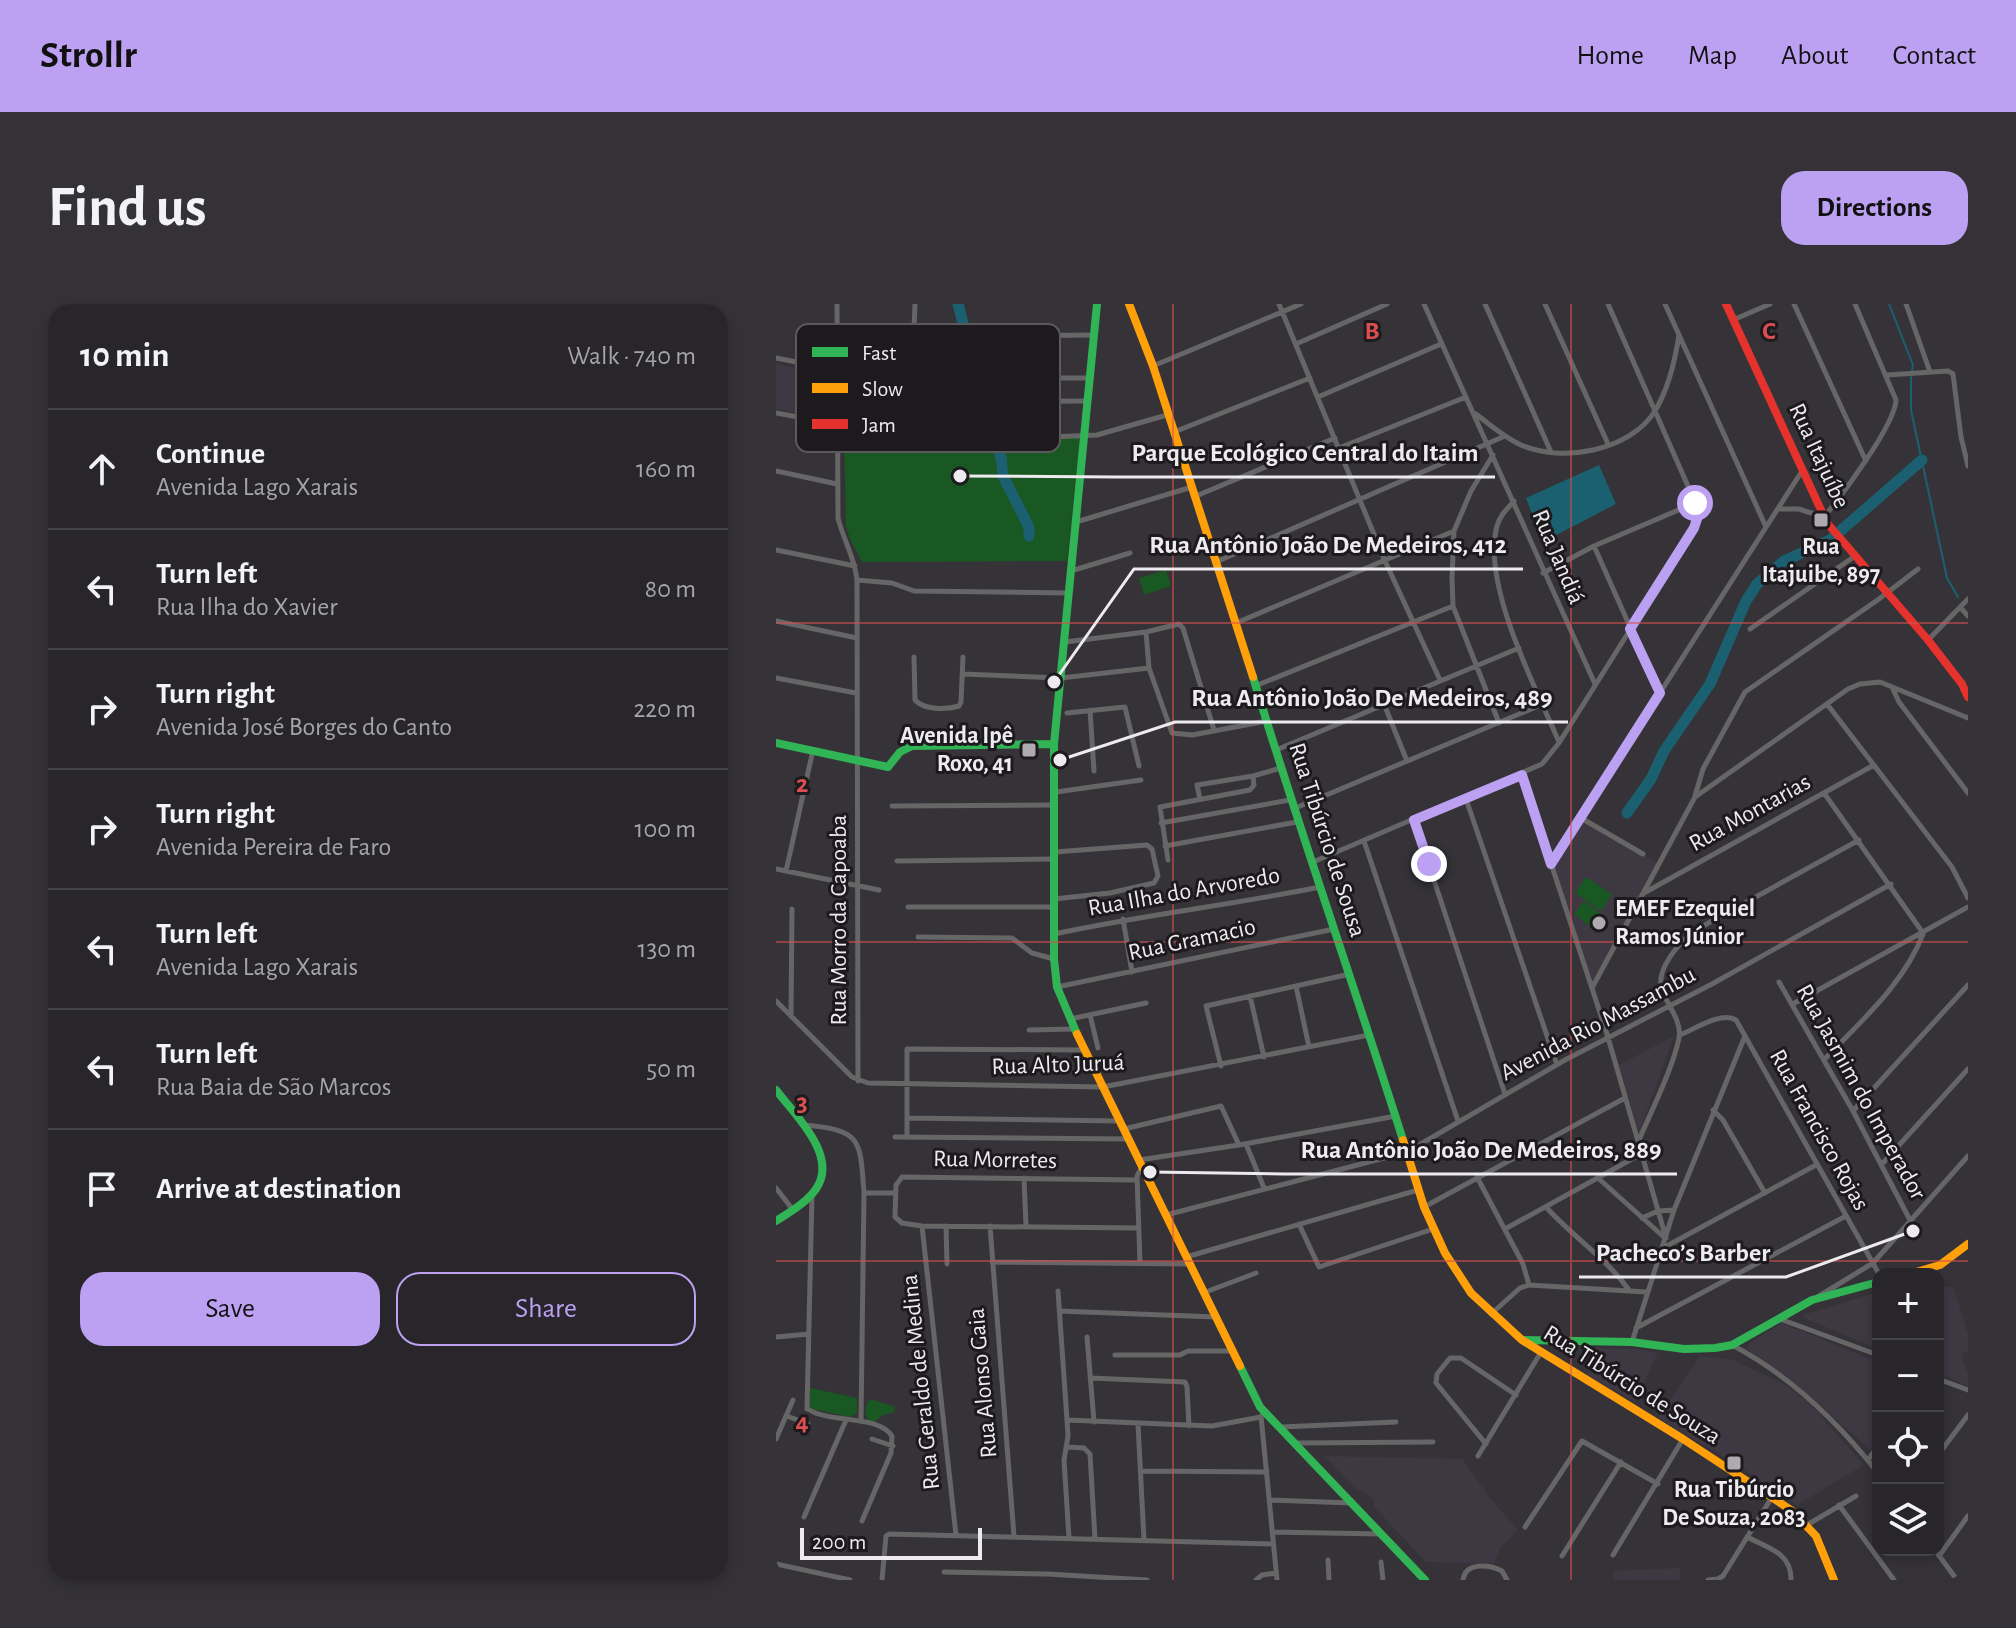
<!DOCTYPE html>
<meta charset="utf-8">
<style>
:root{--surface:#28262a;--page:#343236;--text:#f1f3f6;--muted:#a5a5a8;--line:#444347;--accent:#bca0f2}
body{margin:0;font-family:"Alegreya Sans",sans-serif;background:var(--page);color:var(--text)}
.controls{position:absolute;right:24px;bottom:24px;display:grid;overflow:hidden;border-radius:16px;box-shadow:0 4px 12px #0003}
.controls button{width:72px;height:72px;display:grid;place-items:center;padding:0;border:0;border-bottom:2px solid var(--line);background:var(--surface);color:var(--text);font:40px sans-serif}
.scale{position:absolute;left:24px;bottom:20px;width:182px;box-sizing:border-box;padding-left:8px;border:4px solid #edebef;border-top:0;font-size:22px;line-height:28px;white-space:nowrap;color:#edebef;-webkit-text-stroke:6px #1c1a1d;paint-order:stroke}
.stop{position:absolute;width:24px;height:24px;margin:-18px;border:6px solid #bca0f2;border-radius:50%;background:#fff}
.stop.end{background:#bca0f2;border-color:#fff;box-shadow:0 2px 8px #0008}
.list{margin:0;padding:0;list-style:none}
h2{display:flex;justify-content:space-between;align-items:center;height:104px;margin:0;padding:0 32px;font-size:34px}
h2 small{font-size:26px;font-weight:400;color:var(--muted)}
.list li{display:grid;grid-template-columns:52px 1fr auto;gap:24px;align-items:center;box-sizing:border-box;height:120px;padding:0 32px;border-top:2px solid var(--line)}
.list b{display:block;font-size:30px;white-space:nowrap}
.list p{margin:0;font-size:26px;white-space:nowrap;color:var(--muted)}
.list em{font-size:26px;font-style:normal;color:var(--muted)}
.actions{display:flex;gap:16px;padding:24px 32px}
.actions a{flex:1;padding:18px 0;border:2px solid var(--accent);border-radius:24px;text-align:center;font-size:28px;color:var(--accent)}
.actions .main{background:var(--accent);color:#111}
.icon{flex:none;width:44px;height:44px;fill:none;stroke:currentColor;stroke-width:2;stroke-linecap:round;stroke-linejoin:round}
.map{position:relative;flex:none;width:1192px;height:1276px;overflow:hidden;border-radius:24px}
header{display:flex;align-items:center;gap:48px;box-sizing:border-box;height:112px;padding:0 40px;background:var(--accent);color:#111}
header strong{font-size:38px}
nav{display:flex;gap:44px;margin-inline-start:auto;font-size:28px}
.intro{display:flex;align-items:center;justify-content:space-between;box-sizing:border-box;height:192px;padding:0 48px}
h1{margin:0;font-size:56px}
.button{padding:20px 36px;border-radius:24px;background:var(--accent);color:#111;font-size:28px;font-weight:700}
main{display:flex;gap:48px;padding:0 48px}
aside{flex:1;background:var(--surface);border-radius:24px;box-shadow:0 4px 12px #0003}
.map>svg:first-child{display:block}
.built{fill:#3e3843}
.green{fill:#1a5823}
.water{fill:#1a6070}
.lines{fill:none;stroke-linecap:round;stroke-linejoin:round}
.stream{stroke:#1a6070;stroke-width:2}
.river{stroke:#1a6070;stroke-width:11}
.street{stroke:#666;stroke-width:5}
.fast{stroke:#30b455;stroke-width:8}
.slow{stroke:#ff9f0a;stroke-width:8}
.jam{stroke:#e5322d;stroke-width:8}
.route{stroke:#bca0f2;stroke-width:10}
.grid{fill:none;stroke:#db4f50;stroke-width:2;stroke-opacity:0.55}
.poi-dot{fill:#adabaf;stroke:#1c1a1d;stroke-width:3}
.labels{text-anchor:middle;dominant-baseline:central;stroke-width:6;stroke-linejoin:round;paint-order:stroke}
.street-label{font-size:24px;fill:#edebef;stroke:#1c1a1d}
.poi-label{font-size:24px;font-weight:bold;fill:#edebef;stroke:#1c1a1d}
.key{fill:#1c1a1d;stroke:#5b595c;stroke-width:2}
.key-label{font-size:22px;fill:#edebef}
.grid-label{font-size:26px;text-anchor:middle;font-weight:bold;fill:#db4f50;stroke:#1c1a1d;stroke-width:6;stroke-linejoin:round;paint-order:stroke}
.leader{fill:none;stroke:#edebef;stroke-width:3}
.callout-dot{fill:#edebef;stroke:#1c1a1d;stroke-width:3}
.callout-label{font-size:26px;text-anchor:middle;font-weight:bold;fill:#edebef;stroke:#1c1a1d;stroke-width:6;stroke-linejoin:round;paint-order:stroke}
</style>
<header>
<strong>Strollr</strong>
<nav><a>Home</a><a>Map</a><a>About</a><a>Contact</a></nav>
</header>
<div class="intro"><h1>Find us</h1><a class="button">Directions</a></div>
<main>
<aside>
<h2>10 min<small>Walk · 740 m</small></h2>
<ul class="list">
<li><svg class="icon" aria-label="ahead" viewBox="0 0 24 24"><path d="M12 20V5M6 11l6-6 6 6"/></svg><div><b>Continue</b><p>Avenida Lago Xarais</p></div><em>160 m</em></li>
<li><svg class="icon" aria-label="left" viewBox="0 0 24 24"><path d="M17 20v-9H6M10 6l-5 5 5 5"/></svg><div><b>Turn left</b><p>Rua Ilha do Xavier</p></div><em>80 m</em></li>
<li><svg class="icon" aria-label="right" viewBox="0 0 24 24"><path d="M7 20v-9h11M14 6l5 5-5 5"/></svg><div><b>Turn right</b><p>Avenida José Borges do Canto</p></div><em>220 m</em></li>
<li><svg class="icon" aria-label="right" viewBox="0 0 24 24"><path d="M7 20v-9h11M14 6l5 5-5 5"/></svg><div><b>Turn right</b><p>Avenida Pereira de Faro</p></div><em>100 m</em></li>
<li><svg class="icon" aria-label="left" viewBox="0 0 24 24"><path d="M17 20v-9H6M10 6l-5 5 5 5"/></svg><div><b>Turn left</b><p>Avenida Lago Xarais</p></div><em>130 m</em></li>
<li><svg class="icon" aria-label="left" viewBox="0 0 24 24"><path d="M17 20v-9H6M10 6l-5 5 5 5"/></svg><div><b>Turn left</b><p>Rua Baia de São Marcos</p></div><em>50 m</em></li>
<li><svg class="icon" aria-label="arrive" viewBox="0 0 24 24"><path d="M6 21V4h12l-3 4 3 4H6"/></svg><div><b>Arrive at destination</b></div></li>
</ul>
<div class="actions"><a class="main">Save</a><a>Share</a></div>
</aside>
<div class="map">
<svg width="1192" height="1276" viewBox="0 0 1192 1276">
<rect width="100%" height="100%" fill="#353338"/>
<!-- built -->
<path class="built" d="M0,60L52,70L50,115L0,105Z
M805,514L882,559L818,682L775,560Z
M898,732L863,829L843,761Z
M1162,979L1164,984L1177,982L1192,1030V1047L1185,1050L1192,1070V1082L1162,1069Z
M1102,988V1045L1028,1014L1027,1011Z
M1006,1019L1102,1058V1134L1094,1146L1040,1097L971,1045L973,1039Z
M820,1044L861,1045L882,1049L858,1098L811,1071Z
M924,1052L958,1056L1011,1082L1035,1101L1088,1161L1021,1201L958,1159L882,1114Z
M548,1152L686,1155L713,1193L742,1226L725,1243L718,1259L650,1258L598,1203V1196L586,1186L580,1185Z
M904,1264V1276H837V1267Z"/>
<!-- green -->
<path class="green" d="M68,129L304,133L291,257L86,258L74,235L70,222Z
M390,266L395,282L368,291L363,274Z
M810,573L836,590L825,607L799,589Z
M808,597L829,613L819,626L798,610Z
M34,1084L81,1094V1109L74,1113L37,1105L33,1102Z
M98,1096L119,1103L118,1108L107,1111L97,1119C87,1115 89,1105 92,1097Z"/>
<!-- water -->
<path class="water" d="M823,161L840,200L767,238L750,194Z"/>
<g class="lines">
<!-- stream -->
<path class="stream" d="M1113,0L1137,61L1136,67
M1135,73V106L1171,274L1182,293"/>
<!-- river -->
<path class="river" d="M182,0L206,93
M208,102L225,153L227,172L253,223V232
M851,509L875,475L888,447L934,380L970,297L981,280L1008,257L1054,236L1146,156"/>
<!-- street -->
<path class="street" d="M61,0L62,214C67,235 79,254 81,276L82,777
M503,0L609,257L664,376
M648,0L819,380
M709,0L775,148
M769,0L832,140
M889,0L990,223
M1018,0L1089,155
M1130,0L1154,68
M957,16L994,0
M139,33L318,31
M520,40L611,0
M0,54L60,66
M377,62L525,0
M1111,71L1172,67L1177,70L1185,133L1192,162
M60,74H314
M136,75L139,0
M542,93L665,40
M145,98L311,97
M0,109L61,120
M700,110C714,121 729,134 745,141C787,159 854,147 879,107C893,84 899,57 903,31
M398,128L534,74
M274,133L321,131L391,111
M563,144L690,93
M717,151L695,187L678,227L676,274L677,302L723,419
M0,167L61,180
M420,192L559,134
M738,197C731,205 724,211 721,222C705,280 760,384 783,438
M1002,205H1023L1048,213C1066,191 1119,121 1120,96L1079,0
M300,218L416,183
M818,242L883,388
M0,246L79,262
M440,258L729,132
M295,267L354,249
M767,269L818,242L919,199
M81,276L116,279L138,287L292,289
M1184,303L1192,312
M0,317L81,334
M460,319L678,227
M974,325L1079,252
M370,328L373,364L396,429L416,431L491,417
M1152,336L1192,295
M289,338L370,328L403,320L407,324L438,426
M138,353L139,396C148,406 170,406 183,402L185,398L187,353
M187,370L285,374L373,364
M0,374L80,389
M479,382L677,302
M1116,383L1123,398L1192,489
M608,400L631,457
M1051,400L1176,563L1192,594
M314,406L318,467
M291,409L349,403L363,462
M500,446L743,344
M746,471L831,730L890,934
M280,488L365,476
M1048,489L1147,629
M919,492L927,465L969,388L1103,295L1142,265
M424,495L421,481L477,472L505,464
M690,495L781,761
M116,502L279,501
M517,505L767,400
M805,514L867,550
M638,516L729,790
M385,519L514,496
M588,537L682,817
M389,542L521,518
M392,556L384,503L474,486L478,481L477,472
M121,557L279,555
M537,558L766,460L783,439L918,224L922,205L832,0
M775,559L1026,167
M0,565L103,586
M10,567L37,446
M868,589L1098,461
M278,595L334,589L378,579L382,572L376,545L371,541L279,548
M132,603H278
M347,615L356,668
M278,630C366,611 455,601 544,583
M142,633L236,634L256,649L278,655
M1003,678L1077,807L1134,916
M520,682L533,743
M281,683L558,625
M816,684L919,493L1072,385L1084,380L1104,378L1192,414
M474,692L488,753
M0,697L76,773L92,779L327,783L593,731
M1017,700L1192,603
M15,711L16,605
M314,711L322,744
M294,715L370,699
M253,726L298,725
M904,731C919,725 945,707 960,716L1103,970
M1048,756C1084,718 1128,680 1147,630
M445,762L430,702L574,670
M937,806L947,816L989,889
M1077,807L1192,681
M132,814L343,817
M28,821C86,826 84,835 88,889L85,1118
M348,825L445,802L463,841
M119,833L352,835
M131,833V745L308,746
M862,838C875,808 897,764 903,734C906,718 893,703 887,689C877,667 903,639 918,627L1083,536
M470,840L488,884
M363,856L463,841L620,812
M1106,860L1192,765
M701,873L747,960L753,981
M248,874L250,922
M822,874L889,934
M361,876L126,873L120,881L119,913L126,919L146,922L362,924
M0,884L17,906
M88,889H119
M648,903L849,794
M770,903C796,932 830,954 853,986
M390,911L631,848L789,756L936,680L1115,580
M866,914L882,907L898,906
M523,920L543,963L657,925
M146,922L180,1231
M170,922L171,960
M214,922L238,1232
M729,925L865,850
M887,944L1040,861
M410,953L642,886
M216,958L413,960
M364,959L361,872L366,863
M282,987L291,1116L292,1132L288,1156L293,1234
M427,989L480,969
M1043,992L1097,959L1192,852
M283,1007L440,1013
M715,1010L744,984L753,981L870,988
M1004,1015L1102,1051
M860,1024L1070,912
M0,1033L33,1030
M311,1033L318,1118
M856,1038L898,906L969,732
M956,1041C1015,1072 1062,1118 1102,1169
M339,1051H404L412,1047H456
M314,1074L409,1078L411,1083L413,1122
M1162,1075L1192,1086
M31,1105L36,892
M32,1105C54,1120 102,1110 116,1132L115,1149L86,1217
M11,1112L32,1120
M485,1112L501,1276
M291,1116L436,1122L485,1113
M362,1120L368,1236
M505,1123L620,1118
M0,1135L17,1096
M96,1135L117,1142
M521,1139L657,1138
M710,1140L660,1079L661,1070L674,1054H685L740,1091
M291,1143L308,1144L314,1150L319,1235
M1162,1151L1192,1111
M702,1152L765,1048
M1092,1156L1102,1142
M365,1167L491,1168
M493,1196L576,1199
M1063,1201L1118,1276
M28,1213L70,1116
M1031,1221L1080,1192
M749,1223L806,1137L882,1180
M496,1228L606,1230
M971,1233C992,1244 1016,1249 1015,1276
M1159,1246L1181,1276
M837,1251L907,1135
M786,1252L845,1158
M1163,1252L1192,1212
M552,1256L553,1276
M605,1258L607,1276
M0,1260L74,1276
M168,1268L272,1270L371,1276
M106,1276L110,1232L113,1230L497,1240
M480,1276L486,1271L500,1269
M687,1276C689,1258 713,1260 726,1267L731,1276
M932,1276L942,1275L947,1272L996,1193"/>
<!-- fast -->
<path class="fast" d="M477,373C524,528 578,681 627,836
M0,439L112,463L124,448L136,442L278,440
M301,730L281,683L278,655V440L321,0
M0,786C19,811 63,852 40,885C30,899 14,908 0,917
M747,1036L856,1038L908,1045L939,1044L956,1041L1036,996L1102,978
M464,1062L484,1103L649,1276"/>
<!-- slow -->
<path class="slow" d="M353,0L377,62L477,373
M301,730L464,1062
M627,836L648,903L669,949L695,989L746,1036L907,1135L1015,1206L1040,1232L1058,1276
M1133,970L1164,961L1192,940"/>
<!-- jam -->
<path class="jam" d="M950,0L1051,219L1152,336L1186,380L1192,393"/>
</g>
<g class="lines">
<!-- route -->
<path class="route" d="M653,560L638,516L746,471L775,560L884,389L854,325L918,224L923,209L919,199"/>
</g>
<!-- grid -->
<path class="grid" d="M397,0V1276M795,0V1276M0,319H1192M0,638H1192M0,957H1192"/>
<!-- markers -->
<g class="poi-dot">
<rect x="1037" y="208" width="16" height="16" rx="4"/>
<rect x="245" y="438" width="16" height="16" rx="4"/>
<circle cx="823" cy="619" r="8"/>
<rect x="950" y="1151" width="16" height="16" rx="4"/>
</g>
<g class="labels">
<!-- street labels -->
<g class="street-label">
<text transform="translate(1043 152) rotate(65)">Rua Itajuíbe</text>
<text transform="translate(782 253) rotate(67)">Rua Jandiá</text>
<text transform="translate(974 509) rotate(-29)">Rua Montarias</text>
<text transform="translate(551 536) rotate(72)">Rua Tibúrcio de Sousa</text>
<text transform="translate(408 588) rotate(-10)">Rua Ilha do Arvoredo</text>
<text transform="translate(63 616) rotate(-90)">Rua Morro da Capoaba</text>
<text transform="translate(416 636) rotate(-12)">Rua Gramacio</text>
<text transform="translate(822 720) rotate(-28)">Avenida Rio Massambu</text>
<text transform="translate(282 761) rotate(-2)">Rua Alto Juruá</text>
<text transform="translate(1085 788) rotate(61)">Rua Jasmim do Imperador</text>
<text transform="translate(1043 826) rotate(61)">Rua Francisco Rojas</text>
<text transform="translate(219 856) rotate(1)">Rua Morretes</text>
<text transform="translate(145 1078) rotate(-96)">Rua Geraldo de Medina</text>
<text transform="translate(207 1079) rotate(-95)">Rua Alonso Gaia</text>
<text transform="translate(856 1081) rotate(32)">Rua Tibúrcio de Souza</text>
</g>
<!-- poi labels -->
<g class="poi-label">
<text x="1045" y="243">Rua<tspan x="1045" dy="28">Itajuibe, 897</tspan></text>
<text x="237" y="432" text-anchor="end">Avenida Ipê<tspan x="237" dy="28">Roxo, 41</tspan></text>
<text x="839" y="605" text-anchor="start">EMEF Ezequiel<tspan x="839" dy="28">Ramos Júnior</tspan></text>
<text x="958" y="1186">Rua Tibúrcio<tspan x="958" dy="28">De Souza, 2083</tspan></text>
</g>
</g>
<!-- legend -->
<rect x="20" y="20" width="264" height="128" rx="12" class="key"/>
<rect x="36" y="43" width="36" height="10" fill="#30b455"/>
<rect x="36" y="79" width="36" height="10" fill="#ff9f0a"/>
<rect x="36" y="115" width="36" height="10" fill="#e5322d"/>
<g class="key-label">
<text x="86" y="56">Fast</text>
<text x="86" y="92">Slow</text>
<text x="86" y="128">Jam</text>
</g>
<g class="grid-label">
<text x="596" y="35">B</text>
<text x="993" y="35">C</text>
<text x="26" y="488">2</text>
<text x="26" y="807">3</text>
<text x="26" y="1126">4</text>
</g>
<!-- callouts -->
<path class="leader" d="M184 172L340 173H719M278 378L358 265H747M284 456L399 418H792M374 868L508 870H901M1137 927L1010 973H803"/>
<g class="callout-dot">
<circle cx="184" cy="172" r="8"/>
<circle cx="278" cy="378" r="8"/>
<circle cx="284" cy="456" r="8"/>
<circle cx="374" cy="868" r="8"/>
<circle cx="1137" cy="927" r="8"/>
</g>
<g class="callout-label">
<text x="529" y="157">Parque Ecológico Central do Itaim</text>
<text x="552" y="249">Rua Antônio João De Medeiros, 412</text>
<text x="596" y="402">Rua Antônio João De Medeiros, 489</text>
<text x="705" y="854">Rua Antônio João De Medeiros, 889</text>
<text x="907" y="957">Pacheco’s Barber</text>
</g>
</svg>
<div class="controls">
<button>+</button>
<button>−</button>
<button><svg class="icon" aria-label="locate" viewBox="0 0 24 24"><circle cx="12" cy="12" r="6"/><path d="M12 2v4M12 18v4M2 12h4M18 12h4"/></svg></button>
<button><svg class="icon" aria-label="layers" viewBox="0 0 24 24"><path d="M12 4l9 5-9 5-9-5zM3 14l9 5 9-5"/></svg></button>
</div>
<div class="scale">200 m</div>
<div class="stop" style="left:919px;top:199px"></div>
<div class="stop end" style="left:653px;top:560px"></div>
</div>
</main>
